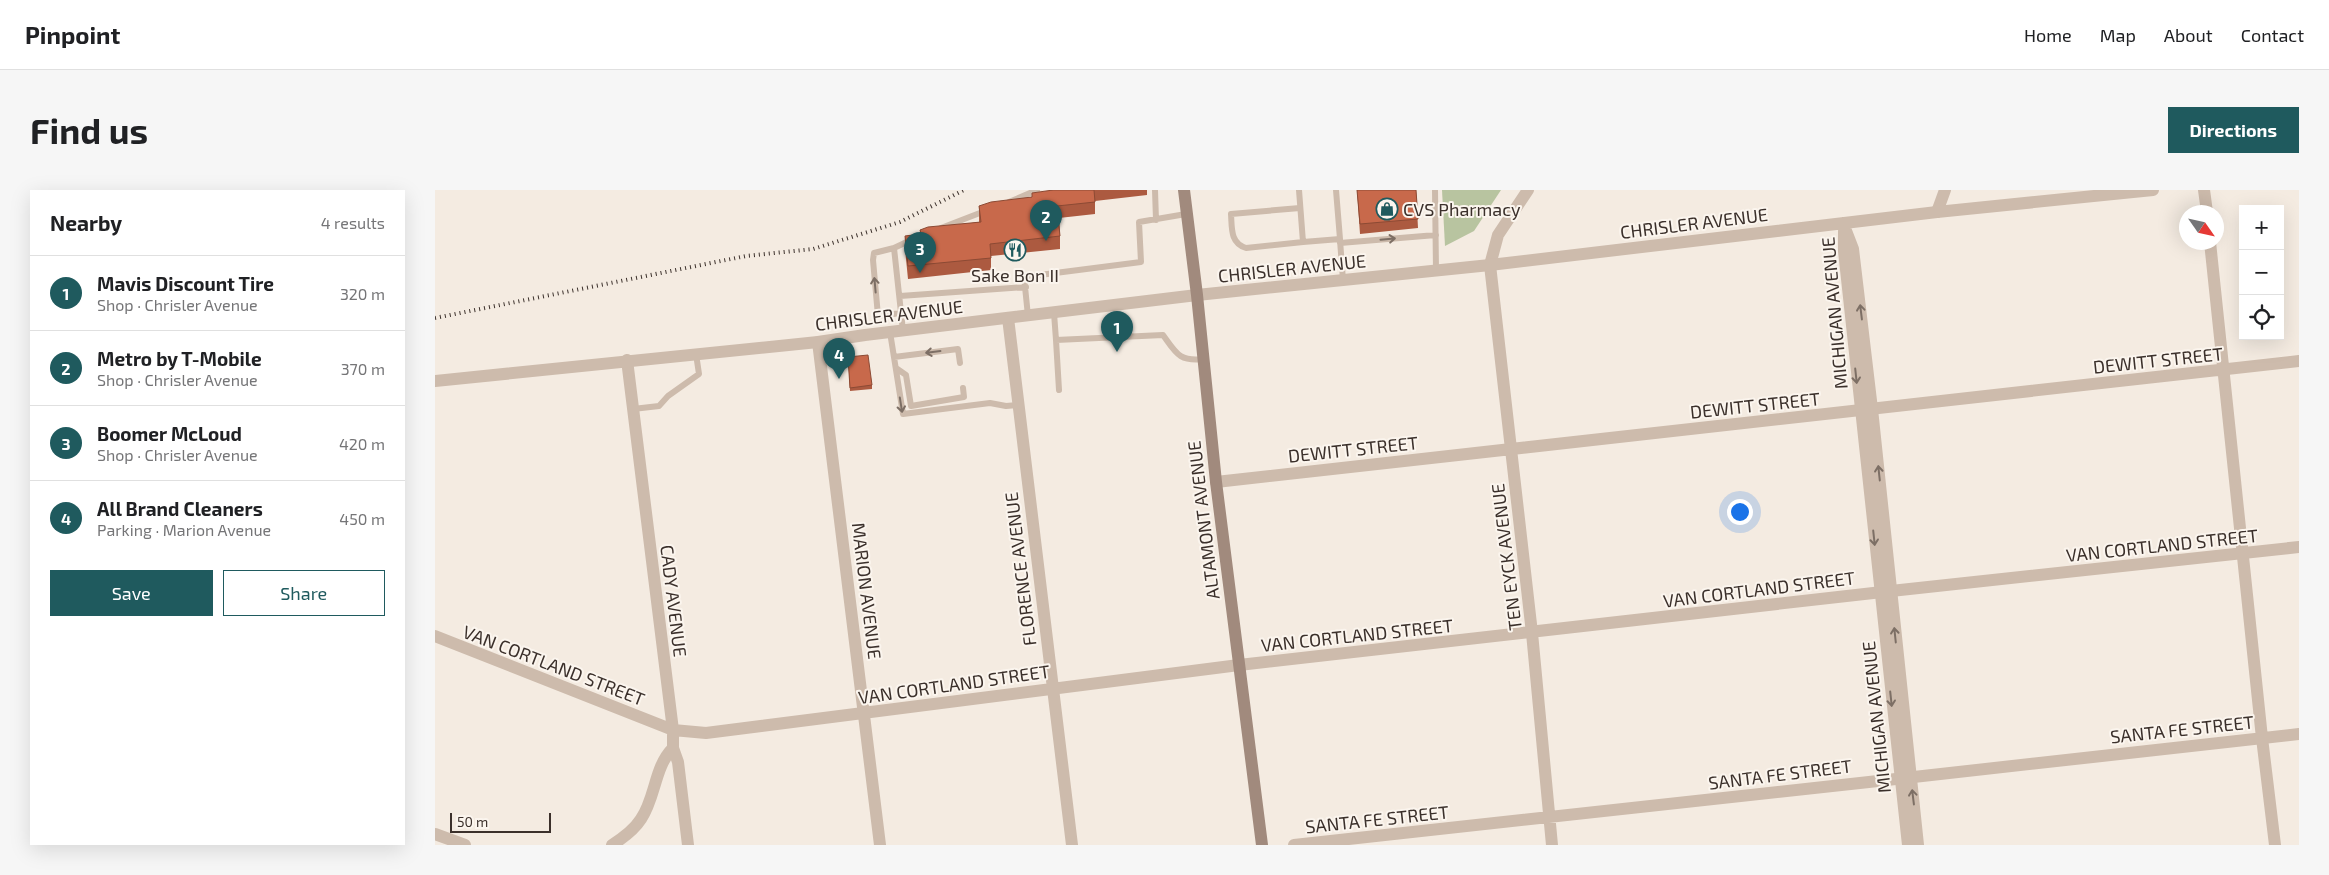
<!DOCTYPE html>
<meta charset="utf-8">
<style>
:root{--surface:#fff;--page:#f6f6f6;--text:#202124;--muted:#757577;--line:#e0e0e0;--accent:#1f5a5e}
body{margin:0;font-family:"Exo 2",sans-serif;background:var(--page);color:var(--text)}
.controls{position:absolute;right:15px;top:15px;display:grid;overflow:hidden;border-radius:0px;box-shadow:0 5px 20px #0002}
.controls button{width:45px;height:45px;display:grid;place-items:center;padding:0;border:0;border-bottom:1px solid var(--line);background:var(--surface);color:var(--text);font:25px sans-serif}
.compass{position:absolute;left:1744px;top:15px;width:45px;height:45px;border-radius:50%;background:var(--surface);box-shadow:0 5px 20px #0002;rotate:124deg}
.scale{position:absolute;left:15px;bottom:12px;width:101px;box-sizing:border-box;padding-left:5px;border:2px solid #3b302b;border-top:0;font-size:14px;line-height:18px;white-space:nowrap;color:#3b302b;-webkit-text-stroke:4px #fbf5ee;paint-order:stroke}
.you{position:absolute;left:1304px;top:321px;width:18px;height:18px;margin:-12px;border:4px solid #fff;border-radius:50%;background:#1a73e8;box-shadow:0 0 0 8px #1a73e833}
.badge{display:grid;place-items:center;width:32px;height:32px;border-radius:50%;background:var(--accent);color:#fff;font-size:16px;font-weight:700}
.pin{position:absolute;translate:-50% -41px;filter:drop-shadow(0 1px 2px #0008)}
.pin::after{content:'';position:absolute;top:26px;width:18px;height:15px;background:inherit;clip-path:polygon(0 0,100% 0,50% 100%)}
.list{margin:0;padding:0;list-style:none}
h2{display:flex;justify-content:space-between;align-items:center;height:65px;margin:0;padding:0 20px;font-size:21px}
h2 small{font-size:16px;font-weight:400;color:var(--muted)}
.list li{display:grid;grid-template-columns:32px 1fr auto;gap:15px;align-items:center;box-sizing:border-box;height:75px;padding:0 20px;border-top:1px solid var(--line)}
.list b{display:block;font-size:19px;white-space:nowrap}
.list p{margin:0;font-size:16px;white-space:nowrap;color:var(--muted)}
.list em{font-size:16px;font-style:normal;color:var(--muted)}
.actions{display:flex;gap:10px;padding:15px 20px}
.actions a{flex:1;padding:11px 0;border:1px solid var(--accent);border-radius:0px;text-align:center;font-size:18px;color:var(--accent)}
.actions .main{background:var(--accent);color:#fff}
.icon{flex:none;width:28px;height:28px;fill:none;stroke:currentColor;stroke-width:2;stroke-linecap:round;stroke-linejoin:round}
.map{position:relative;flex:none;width:1864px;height:655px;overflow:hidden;border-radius:0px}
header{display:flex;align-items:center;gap:30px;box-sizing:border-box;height:70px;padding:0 25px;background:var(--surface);border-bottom:1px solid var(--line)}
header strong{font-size:24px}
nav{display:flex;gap:28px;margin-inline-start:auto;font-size:18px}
.intro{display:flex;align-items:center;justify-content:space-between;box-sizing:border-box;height:120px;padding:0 30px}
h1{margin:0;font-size:35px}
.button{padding:12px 22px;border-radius:0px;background:var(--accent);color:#fff;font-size:18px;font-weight:700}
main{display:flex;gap:30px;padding:0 30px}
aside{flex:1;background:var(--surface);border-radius:0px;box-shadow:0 5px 20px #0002}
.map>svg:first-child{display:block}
.green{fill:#b8c4a0}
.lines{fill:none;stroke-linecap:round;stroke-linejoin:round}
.service{stroke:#cdbbac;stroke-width:6}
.minor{stroke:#cdbbac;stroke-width:12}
.tertiary{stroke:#cdbbac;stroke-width:12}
.secondary{stroke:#a18a7d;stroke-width:12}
.rail{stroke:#3b302b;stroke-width:4;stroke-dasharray:1 4;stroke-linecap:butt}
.wall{fill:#ac5a40}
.building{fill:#c8694b;stroke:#8c4a34}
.oneway{stroke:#7d6f65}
.labels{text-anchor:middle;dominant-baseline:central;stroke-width:4;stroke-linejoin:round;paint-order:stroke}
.poi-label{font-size:18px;fill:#3b302b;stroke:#fbf5ee;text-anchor:start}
.street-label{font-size:18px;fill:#3b302b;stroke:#fbf5ee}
</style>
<header>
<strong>Pinpoint</strong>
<nav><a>Home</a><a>Map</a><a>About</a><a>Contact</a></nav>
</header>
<div class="intro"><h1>Find us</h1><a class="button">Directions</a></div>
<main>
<aside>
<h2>Nearby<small>4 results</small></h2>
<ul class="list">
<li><span class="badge">1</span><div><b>Mavis Discount Tire</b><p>Shop · Chrisler Avenue</p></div><em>320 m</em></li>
<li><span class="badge">2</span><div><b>Metro by T-Mobile</b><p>Shop · Chrisler Avenue</p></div><em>370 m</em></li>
<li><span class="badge">3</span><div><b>Boomer McLoud</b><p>Shop · Chrisler Avenue</p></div><em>420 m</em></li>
<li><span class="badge">4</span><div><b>All Brand Cleaners</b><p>Parking · Marion Avenue</p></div><em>450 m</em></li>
</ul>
<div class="actions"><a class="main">Save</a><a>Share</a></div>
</aside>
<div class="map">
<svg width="1864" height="655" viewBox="0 0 1864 655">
<rect width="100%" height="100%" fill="#f4ebe1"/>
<!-- green -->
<path class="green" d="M1007,0H1066L1039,41L1010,56Z"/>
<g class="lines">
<!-- service -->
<path class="service" d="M720,0L721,30
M864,0L868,52L905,49L901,0
M1000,0L1001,80
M574,12L602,0
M865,18L796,24C797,38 795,53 811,58L868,52
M506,38L550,21
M905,50L908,90
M905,53L1001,45
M459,58L468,141
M465,106L591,97
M466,123L443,126L438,70L439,63L459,58L478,49
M619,123L621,150
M593,126L589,87L706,72L704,32L751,24
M455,142L468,224L555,213L571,216L583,215
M459,167L523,159L525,173
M461,178L471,185L476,216L529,207L528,198
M624,200L621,150L728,145C741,163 744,172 769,169
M198,219L224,216L233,206L264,184L261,164"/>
<!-- minor -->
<path class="minor" d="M1093,0L1063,45L1055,75L1097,443L1117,655
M1769,0L1772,22
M1502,22L1510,0
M1775,52L1827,548L1840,655
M573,128L637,655
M383,152L445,655
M192,170L238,540V558L243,572L253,655
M781,292L1864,171
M0,446L238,540L271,543L804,475L1456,401L1864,357
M0,644L30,655
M177,655C188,648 199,640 206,629C221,607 219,577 238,558
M859,655C1194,621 1529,580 1864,544"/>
<!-- tertiary -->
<path class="tertiary" d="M1408,33L1418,59L1437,219L1483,655
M1409,41V61L1473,655
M0,191L383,152L430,145L762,105L1055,75L1502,22L1718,0"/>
<!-- secondary -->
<path class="secondary" d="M749,0L762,105L781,292L827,655"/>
<!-- rail -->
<path class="rail" d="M0,128L311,66L378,59L465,32L529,0"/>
</g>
<!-- wall -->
<path class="wall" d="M617,0H712V5L660,11V24L624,28L625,46V59L556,66V80L473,89L470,59V46L485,44V40L544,32V16L597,7Z
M922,0H981L983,38L925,44Z
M413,167L437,195V199L415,201Z"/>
<!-- building -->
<path class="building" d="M618,0H659L660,12L622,16L625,46L555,54L556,68L473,76L470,46L486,44L485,40L493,37L546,32L544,16L556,12L597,7V3Z
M922,0H981L983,29L925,34Z
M433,165L437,195L415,198L413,167Z"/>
<!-- one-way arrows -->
<defs><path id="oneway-shaft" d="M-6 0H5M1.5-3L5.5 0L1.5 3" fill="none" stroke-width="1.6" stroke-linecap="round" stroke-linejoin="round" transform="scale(1.25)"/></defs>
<g class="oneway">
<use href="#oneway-shaft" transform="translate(953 49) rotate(-5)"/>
<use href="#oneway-shaft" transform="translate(440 95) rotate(-95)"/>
<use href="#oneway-shaft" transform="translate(1426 122) rotate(-97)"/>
<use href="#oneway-shaft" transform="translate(498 162) rotate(173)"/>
<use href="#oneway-shaft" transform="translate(1421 186) rotate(84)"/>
<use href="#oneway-shaft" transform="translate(466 215) rotate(81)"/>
<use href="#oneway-shaft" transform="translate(1444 283) rotate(-96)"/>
<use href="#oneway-shaft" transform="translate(1439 348) rotate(84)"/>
<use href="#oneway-shaft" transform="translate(1460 445) rotate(-96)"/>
<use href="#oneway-shaft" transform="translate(1456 509) rotate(84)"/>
<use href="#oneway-shaft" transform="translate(1478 607) rotate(-97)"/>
</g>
<!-- icons -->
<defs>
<g id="shop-ring" transform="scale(1.125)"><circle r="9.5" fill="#fbf5ee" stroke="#1f5a5e" stroke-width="1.5"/><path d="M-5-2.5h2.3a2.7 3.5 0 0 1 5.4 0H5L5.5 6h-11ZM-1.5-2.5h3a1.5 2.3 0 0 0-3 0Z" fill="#1f5a5e"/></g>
<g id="restaurant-ring" transform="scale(1.125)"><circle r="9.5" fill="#fbf5ee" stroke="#1f5a5e" stroke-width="1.5"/><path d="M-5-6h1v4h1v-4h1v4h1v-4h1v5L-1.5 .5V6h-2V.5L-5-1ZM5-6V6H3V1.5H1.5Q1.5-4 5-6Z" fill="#1f5a5e"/></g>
</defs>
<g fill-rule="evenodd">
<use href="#shop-ring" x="952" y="19"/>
<use href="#restaurant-ring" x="580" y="60"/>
</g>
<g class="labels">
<!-- poi labels -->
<g class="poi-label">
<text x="968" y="19">CVS Pharmacy</text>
<text x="580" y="85" text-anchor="middle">Sake Bon II</text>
</g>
<!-- street labels -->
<g class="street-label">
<text transform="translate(1259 33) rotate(-7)">CHRISLER AVENUE</text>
<text transform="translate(857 78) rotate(-6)">CHRISLER AVENUE</text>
<text transform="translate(1399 123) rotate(-95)">MICHIGAN AVENUE</text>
<text transform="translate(454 125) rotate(-7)">CHRISLER AVENUE</text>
<text transform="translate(1723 170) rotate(-6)">DEWITT STREET</text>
<text transform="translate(1320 215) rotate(-6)">DEWITT STREET</text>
<text transform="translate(918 259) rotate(-6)">DEWITT STREET</text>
<text transform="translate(768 330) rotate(-97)">ALTAMONT AVENUE</text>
<text transform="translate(1727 355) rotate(-6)">VAN CORTLAND STREET</text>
<text transform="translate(1071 367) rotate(-97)">TEN EYCK AVENUE</text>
<text transform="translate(585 379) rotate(-97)">FLORENCE AVENUE</text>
<text transform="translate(1324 399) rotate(-7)">VAN CORTLAND STREET</text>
<text transform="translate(432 401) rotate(83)">MARION AVENUE</text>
<text transform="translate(239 411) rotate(83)">CADY AVENUE</text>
<text transform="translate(922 445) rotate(-6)">VAN CORTLAND STREET</text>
<text transform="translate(119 475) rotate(21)">VAN CORTLAND STREET</text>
<text transform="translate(519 494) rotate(-8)">VAN CORTLAND STREET</text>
<text transform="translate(1441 527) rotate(-96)">MICHIGAN AVENUE</text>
<text transform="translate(1747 539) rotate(-6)">SANTA FE STREET</text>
<text transform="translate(1345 584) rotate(-7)">SANTA FE STREET</text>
<text transform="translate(942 629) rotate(-6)">SANTA FE STREET</text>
</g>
</g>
</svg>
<div class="controls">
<button>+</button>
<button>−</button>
<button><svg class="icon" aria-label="locate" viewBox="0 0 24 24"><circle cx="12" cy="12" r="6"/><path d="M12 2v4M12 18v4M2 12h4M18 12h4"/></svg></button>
</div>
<svg class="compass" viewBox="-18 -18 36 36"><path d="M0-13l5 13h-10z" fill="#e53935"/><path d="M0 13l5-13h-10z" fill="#757577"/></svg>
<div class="scale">50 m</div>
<div class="you"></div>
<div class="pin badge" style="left:682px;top:162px">1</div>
<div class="pin badge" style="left:611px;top:51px">2</div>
<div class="pin badge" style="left:485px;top:83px">3</div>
<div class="pin badge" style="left:404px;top:189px">4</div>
</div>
</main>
